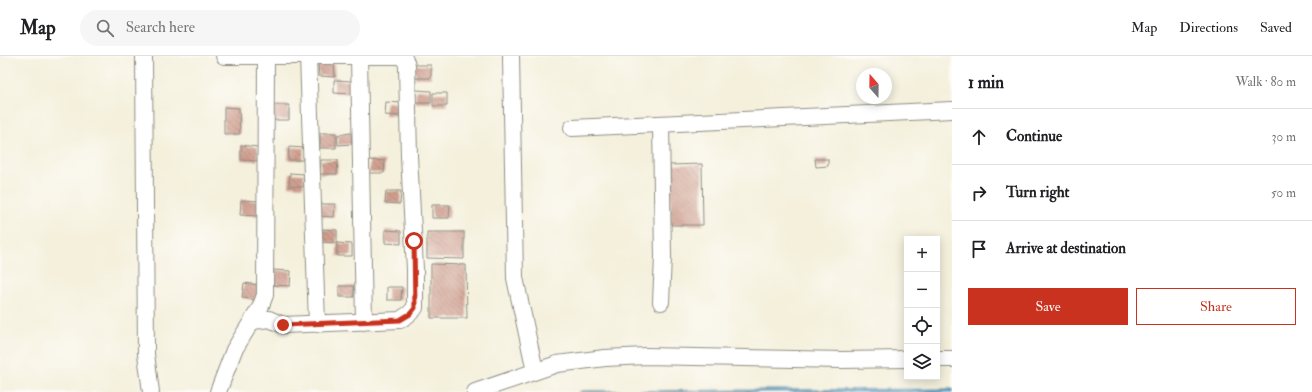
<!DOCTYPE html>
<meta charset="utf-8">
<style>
:root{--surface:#fff;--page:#f6f6f6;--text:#202124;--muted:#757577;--line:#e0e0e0;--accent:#c8321e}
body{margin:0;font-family:"IM FELL Double Pica",serif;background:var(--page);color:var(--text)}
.controls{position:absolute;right:12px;bottom:12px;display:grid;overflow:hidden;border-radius:0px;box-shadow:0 2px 10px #0003}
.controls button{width:36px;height:36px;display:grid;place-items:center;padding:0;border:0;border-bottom:1px solid var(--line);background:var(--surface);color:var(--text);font:20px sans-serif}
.compass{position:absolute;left:856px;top:12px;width:36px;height:36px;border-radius:50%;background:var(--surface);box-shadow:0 2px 10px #0003;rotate:340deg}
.stop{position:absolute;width:12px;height:12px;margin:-9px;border:3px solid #c8321e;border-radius:50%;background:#fff}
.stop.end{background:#c8321e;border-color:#fff;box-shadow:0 1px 4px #0008}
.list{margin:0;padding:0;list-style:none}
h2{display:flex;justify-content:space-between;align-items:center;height:52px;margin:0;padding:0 16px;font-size:17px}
h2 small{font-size:13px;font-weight:400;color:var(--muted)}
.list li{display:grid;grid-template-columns:26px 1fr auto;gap:12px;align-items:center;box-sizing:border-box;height:56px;padding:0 16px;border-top:1px solid var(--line)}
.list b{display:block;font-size:15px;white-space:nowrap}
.list em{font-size:13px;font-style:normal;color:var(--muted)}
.actions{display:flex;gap:8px;padding:12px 16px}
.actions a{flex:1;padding:9px 0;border:1px solid var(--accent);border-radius:0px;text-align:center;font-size:14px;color:var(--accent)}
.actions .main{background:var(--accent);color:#fff}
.icon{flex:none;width:22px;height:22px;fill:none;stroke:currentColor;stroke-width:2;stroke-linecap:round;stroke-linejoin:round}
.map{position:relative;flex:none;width:952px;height:336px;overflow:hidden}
header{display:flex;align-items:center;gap:24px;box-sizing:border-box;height:56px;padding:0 20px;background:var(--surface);border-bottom:1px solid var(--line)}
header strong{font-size:19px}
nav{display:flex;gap:22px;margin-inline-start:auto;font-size:14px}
.search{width:280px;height:36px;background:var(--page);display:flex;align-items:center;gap:10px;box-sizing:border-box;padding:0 14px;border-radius:22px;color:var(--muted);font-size:15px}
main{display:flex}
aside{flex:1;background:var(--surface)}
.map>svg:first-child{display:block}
.water{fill:url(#water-rules);stroke:#466e84}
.building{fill:url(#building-back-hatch)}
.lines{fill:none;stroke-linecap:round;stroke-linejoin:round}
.minor-casing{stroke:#908e84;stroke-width:18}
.minor{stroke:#fff;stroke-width:16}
.route{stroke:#c8321e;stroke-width:5}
</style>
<header>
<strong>Map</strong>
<div class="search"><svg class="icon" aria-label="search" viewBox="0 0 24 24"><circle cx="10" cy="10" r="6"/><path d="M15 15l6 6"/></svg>Search here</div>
<nav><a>Map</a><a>Directions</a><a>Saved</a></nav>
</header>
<main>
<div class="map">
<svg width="952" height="336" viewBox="0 0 952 336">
<defs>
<pattern id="water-rules" width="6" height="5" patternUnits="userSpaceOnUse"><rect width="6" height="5" fill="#62b0dc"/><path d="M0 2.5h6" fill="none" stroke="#518fb3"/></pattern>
<pattern id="building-back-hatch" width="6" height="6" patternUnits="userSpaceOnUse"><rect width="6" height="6" fill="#d09f8f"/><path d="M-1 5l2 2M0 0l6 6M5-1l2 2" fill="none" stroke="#a98275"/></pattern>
</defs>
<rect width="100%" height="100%" fill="#fdfcf7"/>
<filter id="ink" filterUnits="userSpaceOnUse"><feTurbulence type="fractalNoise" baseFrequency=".025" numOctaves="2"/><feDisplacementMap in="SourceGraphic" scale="8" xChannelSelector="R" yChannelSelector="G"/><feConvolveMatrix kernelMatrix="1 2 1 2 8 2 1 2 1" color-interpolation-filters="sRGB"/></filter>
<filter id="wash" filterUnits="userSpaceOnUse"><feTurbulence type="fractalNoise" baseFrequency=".012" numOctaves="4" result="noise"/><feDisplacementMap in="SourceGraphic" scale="16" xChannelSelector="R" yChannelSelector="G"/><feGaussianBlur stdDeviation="0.9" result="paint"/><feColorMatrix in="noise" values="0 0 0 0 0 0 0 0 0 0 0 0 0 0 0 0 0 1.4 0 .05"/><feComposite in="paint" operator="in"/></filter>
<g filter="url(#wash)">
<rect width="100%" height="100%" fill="#f4f0dc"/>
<!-- water -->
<path class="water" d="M952,333V336H579L582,335Z"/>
<g id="blocks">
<!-- building -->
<path class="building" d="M318,7L334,8L335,21L319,20Z
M415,9H431V22H415Z
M334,24L352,25V38L334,37Z
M416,34L431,35V47H415Z
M433,37H447V50H433Z
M386,46L402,47L401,60L385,59Z
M271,49H289V64H271Z
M224,51L239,52L240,78H224Z
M320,77H336V92H320Z
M351,77L352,88L338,89L337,79Z
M241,89L258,91L257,105L241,104Z
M289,91L304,92L303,104H288Z
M815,103H828V110L816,111Z
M321,104H338L337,118H320Z
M369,104L385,105L384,117H369Z
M702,108L703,169H671L670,109Z
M290,117L304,118L303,131L289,130Z
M386,135H401L400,148L385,147Z
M241,144L259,145L258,160L240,159Z
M320,148H335L334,161L319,160Z
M432,149H450L449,162H432Z
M322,173L337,174V187L321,186Z
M385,174L401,175V188L385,187Z
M427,176H464V203L427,202Z
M337,187L352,188V200H337Z
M431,208L466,209L467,262H431Z
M273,214L291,215L290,230L271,229Z
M244,227L259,229L257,244L242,242Z
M339,230H354V241H339Z
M387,231H402L401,244H387Z"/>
</g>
</g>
<g filter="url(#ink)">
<use href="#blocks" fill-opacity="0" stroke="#908e84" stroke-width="1"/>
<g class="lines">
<!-- minor casing -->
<g class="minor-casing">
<path id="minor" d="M144,0L146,298L151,336
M224,0H398L404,2L407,9L409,100L415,213V252L409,258L400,264L283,269L269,263L253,265
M308,0L317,268
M359,0L364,266
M511,0L515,222L535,315
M572,72L952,54
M661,246L663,201L661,68
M937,303H952
M218,336L234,294L260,252L265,239L266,0
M475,336L557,308L605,302L646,300L842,304L907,303"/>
</g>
<!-- minor -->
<use href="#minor" class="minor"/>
</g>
</g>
<g class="lines" filter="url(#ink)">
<!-- route -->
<path class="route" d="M283,269L400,264L410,258L415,252L414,185"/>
</g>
</svg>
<div class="controls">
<button>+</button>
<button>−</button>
<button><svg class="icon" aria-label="locate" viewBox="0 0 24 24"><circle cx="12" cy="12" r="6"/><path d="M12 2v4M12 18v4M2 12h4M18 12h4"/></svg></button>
<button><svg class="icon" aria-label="layers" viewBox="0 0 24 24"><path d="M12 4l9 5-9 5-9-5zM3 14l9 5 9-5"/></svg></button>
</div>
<svg class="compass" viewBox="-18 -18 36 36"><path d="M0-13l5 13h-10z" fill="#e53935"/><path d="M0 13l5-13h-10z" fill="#757577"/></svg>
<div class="stop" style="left:414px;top:185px"></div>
<div class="stop end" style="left:283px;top:269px"></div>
</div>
<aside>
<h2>1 min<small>Walk · 80 m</small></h2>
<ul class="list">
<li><svg class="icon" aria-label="ahead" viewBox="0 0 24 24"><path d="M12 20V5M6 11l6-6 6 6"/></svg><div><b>Continue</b></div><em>30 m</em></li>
<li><svg class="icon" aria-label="right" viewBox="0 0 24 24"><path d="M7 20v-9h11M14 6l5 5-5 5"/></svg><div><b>Turn right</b></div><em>50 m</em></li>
<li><svg class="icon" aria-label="arrive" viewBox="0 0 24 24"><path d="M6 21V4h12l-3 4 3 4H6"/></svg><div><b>Arrive at destination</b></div></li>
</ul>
<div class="actions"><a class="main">Save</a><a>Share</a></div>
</aside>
</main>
